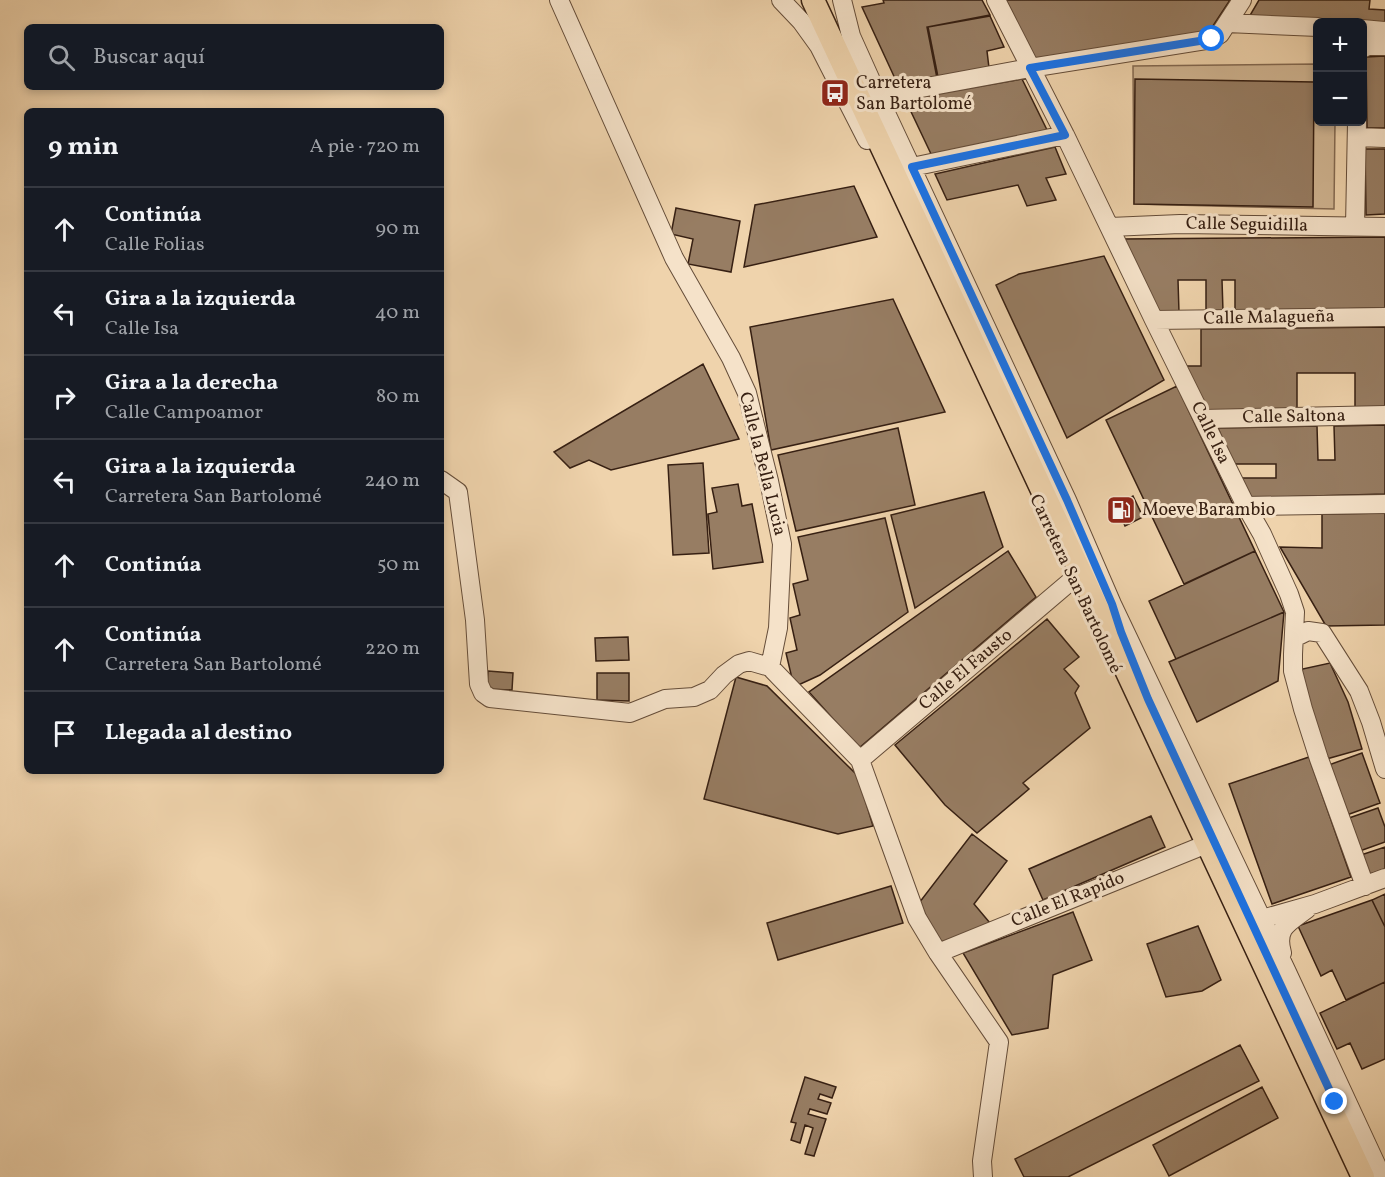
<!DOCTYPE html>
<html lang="es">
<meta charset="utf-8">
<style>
:root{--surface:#171b24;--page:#20242c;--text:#f1f3f6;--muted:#9ea1a6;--line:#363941}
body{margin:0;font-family:Vollkorn,serif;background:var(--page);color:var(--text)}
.controls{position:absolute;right:18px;top:18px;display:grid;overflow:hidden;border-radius:9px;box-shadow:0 3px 9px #0003}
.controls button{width:54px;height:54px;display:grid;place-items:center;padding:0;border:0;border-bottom:2px solid var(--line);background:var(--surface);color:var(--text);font:30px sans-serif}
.stop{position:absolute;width:18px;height:18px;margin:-14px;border:4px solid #1a73e8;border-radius:50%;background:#fff}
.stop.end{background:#1a73e8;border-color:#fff;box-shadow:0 2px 6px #0008}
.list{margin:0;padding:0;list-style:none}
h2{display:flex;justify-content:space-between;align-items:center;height:78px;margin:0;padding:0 24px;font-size:26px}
h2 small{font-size:20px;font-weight:400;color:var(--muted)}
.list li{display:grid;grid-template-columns:39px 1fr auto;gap:18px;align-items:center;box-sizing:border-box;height:84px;padding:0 24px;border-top:2px solid var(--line)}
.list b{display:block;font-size:22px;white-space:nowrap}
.list p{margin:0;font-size:20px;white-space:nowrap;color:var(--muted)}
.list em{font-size:20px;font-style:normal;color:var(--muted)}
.icon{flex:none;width:33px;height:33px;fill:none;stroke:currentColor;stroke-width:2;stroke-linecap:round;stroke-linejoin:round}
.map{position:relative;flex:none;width:1385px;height:1177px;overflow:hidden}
.search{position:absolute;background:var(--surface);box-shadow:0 3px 9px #0003;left:24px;top:24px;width:420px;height:66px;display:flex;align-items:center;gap:15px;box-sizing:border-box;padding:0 21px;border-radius:9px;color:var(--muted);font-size:22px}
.panel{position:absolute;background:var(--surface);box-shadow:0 3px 9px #0003;left:24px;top:108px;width:420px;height:666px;border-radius:9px}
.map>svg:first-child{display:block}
.green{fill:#d0b592;stroke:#846a52;stroke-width:1.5}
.building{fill:#977d63;stroke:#372013;stroke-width:1.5}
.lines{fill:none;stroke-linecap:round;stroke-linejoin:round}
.minor-casing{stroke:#654d39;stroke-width:20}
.major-casing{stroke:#372013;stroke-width:25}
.minor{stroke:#f5e2c9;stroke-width:18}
.major{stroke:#efd3ac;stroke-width:22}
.route{stroke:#1a73e8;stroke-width:8}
.labels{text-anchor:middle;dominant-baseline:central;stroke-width:6;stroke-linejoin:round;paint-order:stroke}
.poi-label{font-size:18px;fill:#372013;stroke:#f5e2c9;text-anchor:start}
.street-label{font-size:18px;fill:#372013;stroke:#f5e2c9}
</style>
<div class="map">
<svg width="1385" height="1177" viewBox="0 0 1385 1177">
<rect width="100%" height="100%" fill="#efd3ac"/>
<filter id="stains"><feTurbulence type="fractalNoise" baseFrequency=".00333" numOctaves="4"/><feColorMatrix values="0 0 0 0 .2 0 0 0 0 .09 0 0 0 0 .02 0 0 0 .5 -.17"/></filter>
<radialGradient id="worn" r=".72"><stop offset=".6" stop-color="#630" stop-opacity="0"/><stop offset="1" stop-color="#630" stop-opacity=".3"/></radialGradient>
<!-- green -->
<path class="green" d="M1317,64L1318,122H1335L1334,209L1134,204L1133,66Z"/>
<!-- building -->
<path class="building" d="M883,0H982L990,15L927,27L937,78L898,85L862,7L884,3Z
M1003,0H1230L1207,35L1034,60Z
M1259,0H1370L1369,9L1385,10V26L1362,22H1331L1249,17Z
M990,16L1004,47L987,51L989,68L938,77L928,27Z
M1385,56V128H1367L1366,57Z
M1022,79L1049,134L932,156L905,99Z
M1135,79L1314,82L1313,207L1134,204Z
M1055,147L1066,174L1046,178L1056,200L1027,206L1018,185L947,200L935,174Z
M1365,149H1385V214L1366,215Z
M854,186L877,237L744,267L755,205Z
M676,208L740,221L731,272L688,264L693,239L671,234Z
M1385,237V308L1235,311V280H1222L1223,311H1206V280H1178L1179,312H1158L1123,239Z
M1104,256L1164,380L1067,438L996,285L1019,274Z
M893,299L945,412L771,450L750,327Z
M1385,327V408H1355V373H1297V409L1206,410L1180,366H1201V329Z
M703,364L739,439L611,470L589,460L570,468L554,452Z
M1177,386L1255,551L1184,584L1106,420Z
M1385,425V494L1248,498L1240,478H1276V464H1233L1218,428L1317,426L1318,460H1335L1334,426Z
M898,428L915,505L796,531L778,455Z
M703,463L709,553L673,555L668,465Z
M738,484L742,506L752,504L763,562L713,569L708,514L717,512L712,488Z
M984,492L1003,547L915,608L891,515Z
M1133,496L1143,517L1125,526L1116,505Z
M1385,513V625L1326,626L1280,547L1322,548V514Z
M885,518L908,612L820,675L794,687L786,653L797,650L790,618L800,615L793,584L808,580L798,537Z
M1008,551L1036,597L859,748L809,692Z
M1255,551L1284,612L1176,659L1149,601Z
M1284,612L1278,681L1197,722L1169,662Z
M1047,619L1079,657L1064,669L1079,686L1075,693L1090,728L1023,783L1029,789L977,833L945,805L895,745Z
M628,637L629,660L596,661L595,638Z
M1330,663L1348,702L1362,749L1323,760L1298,670Z
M488,671L513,673L512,690L487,689Z
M597,673H629V701L597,700Z
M736,677L767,686L858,776L873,826L838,834L704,799Z
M1362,753L1380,803L1344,816L1326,766Z
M1309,757L1351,877L1272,904L1229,784Z
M1378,808L1385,827V842L1357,852L1346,819Z
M1151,816L1165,847L1043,900L1029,869Z
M972,834L1007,861L974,904L990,923L943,946L919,903Z
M1385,847V869L1365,876L1358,856Z
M891,886L903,923L778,960L767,923Z
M1385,894V927L1372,900Z
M1372,900L1385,927V982L1346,1000L1332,970L1321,976L1298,926Z
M1073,912L1092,960L1053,975L1048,1028L1012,1035L963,953Z
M1198,926L1221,980L1202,991L1166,997L1147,944Z
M1385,982V1059L1362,1069L1350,1043L1337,1049L1320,1013Z
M1240,1045L1259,1081L1068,1177H1024L1015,1159Z
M805,1077L836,1087L832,1098L820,1094L818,1099L831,1103L827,1114L810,1109L808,1114L826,1119L814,1156L805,1154L813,1128L805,1125L800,1143L791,1140L796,1123L791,1122Z
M1262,1087L1278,1118L1169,1176L1153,1145Z"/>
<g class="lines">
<!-- minor casing -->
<g class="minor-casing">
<path id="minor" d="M559,0L674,258L731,358L747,393L769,481L782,544L778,628L770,667L860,760L917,918L938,953L999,1042L982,1161L983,1177
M781,0L801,21L819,46L867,140
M842,0L851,36L878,96L1067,500L1112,604L1287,972L1382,1177
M996,0L1065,135L1154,320L1246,506L1262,534L1289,594L1295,612L1293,654V671L1303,709L1319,759L1365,886
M1227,23L1318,27
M1362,29L1385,31
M1362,49L1368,46H1385
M878,96L1030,68L1212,39L1220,34L1242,0
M1357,137L1385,138
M912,167L1065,135
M1355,226L1357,122
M1110,227L1180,224L1385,227
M1154,320L1385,317
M1203,419L1385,415
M441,480L458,492L475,620L479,684L483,693L490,698L630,713L665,699L694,697L710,690L724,675L739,664L749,661L770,667
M1246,506L1385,504
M1294,638L1308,631L1322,633L1359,691L1371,722L1385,769
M860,760L1072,580
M1262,919L1315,904L1385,878
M938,953L1197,848
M1282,953C1275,928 1288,923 1307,909"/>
</g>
<!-- major casing -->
<g class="major-casing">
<path id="major" d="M813,0L1363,1177"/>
</g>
<!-- minor -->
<use href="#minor" class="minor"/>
<!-- major -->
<use href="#major" class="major"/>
</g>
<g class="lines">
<!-- route -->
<path class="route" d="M1212,39L1030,68L1065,135L912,167L1067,500L1112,604L1121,632L1148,699L1335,1102"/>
</g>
<!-- icons -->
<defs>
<g id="bus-square" transform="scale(1.5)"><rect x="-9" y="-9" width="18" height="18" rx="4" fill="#8f2418" stroke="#f5e2c9"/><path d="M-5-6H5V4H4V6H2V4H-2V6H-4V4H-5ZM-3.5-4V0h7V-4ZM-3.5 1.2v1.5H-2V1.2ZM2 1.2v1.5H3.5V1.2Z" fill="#fff"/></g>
<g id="fuel-square" transform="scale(1.5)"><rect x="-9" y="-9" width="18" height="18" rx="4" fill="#8f2418" stroke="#f5e2c9"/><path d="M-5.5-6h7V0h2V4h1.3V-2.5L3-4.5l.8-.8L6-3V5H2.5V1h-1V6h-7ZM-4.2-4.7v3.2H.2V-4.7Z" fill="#fff"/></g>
</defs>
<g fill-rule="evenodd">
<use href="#bus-square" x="835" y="93"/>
<use href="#fuel-square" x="1121" y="510"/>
</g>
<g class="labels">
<!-- poi labels -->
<g class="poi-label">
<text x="856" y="83">Carretera<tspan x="856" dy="21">San Bartolomé</tspan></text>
<text x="1142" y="510">Moeve Barambio</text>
</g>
<!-- street labels -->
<g class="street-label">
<text transform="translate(1247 225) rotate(1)">Calle Seguidilla</text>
<text transform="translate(1269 318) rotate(-1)">Calle Malagueña</text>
<text transform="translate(1294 417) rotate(-1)">Calle Saltona</text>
<text transform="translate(1210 433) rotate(64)">Calle Isa</text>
<text transform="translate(762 464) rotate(76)">Calle la Bella Lucia</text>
<text transform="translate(1075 584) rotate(65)">Carretera San Bartolomé</text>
<text transform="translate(966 670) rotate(-40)">Calle El Fausto</text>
<text transform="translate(1068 900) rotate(-22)">Calle El Rapido</text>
</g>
</g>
<rect width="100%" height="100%" filter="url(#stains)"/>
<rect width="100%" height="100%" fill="url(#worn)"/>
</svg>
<div class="controls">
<button>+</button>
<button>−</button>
</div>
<div class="stop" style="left:1212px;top:39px"></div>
<div class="stop end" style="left:1335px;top:1102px"></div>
<div class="search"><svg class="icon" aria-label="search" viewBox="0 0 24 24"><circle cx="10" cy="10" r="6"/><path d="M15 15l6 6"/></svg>Buscar aquí</div>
<section class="panel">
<h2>9 min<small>A pie · 720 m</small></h2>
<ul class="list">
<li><svg class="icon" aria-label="ahead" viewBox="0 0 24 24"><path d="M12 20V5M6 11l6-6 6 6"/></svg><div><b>Continúa</b><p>Calle Folias</p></div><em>90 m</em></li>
<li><svg class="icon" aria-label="left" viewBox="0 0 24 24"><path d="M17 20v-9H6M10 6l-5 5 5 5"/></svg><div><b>Gira a la izquierda</b><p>Calle Isa</p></div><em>40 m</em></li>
<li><svg class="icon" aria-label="right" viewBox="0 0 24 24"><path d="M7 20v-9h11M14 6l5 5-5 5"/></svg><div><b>Gira a la derecha</b><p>Calle Campoamor</p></div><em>80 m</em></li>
<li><svg class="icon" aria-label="left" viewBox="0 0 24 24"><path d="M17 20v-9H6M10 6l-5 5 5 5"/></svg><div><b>Gira a la izquierda</b><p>Carretera San Bartolomé</p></div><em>240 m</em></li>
<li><svg class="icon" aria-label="ahead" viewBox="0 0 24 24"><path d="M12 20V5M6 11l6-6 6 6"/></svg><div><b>Continúa</b></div><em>50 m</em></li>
<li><svg class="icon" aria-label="ahead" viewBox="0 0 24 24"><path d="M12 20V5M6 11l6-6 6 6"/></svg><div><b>Continúa</b><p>Carretera San Bartolomé</p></div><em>220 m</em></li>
<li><svg class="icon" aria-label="arrive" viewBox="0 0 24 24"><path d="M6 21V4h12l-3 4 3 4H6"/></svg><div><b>Llegada al destino</b></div></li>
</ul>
</section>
</div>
